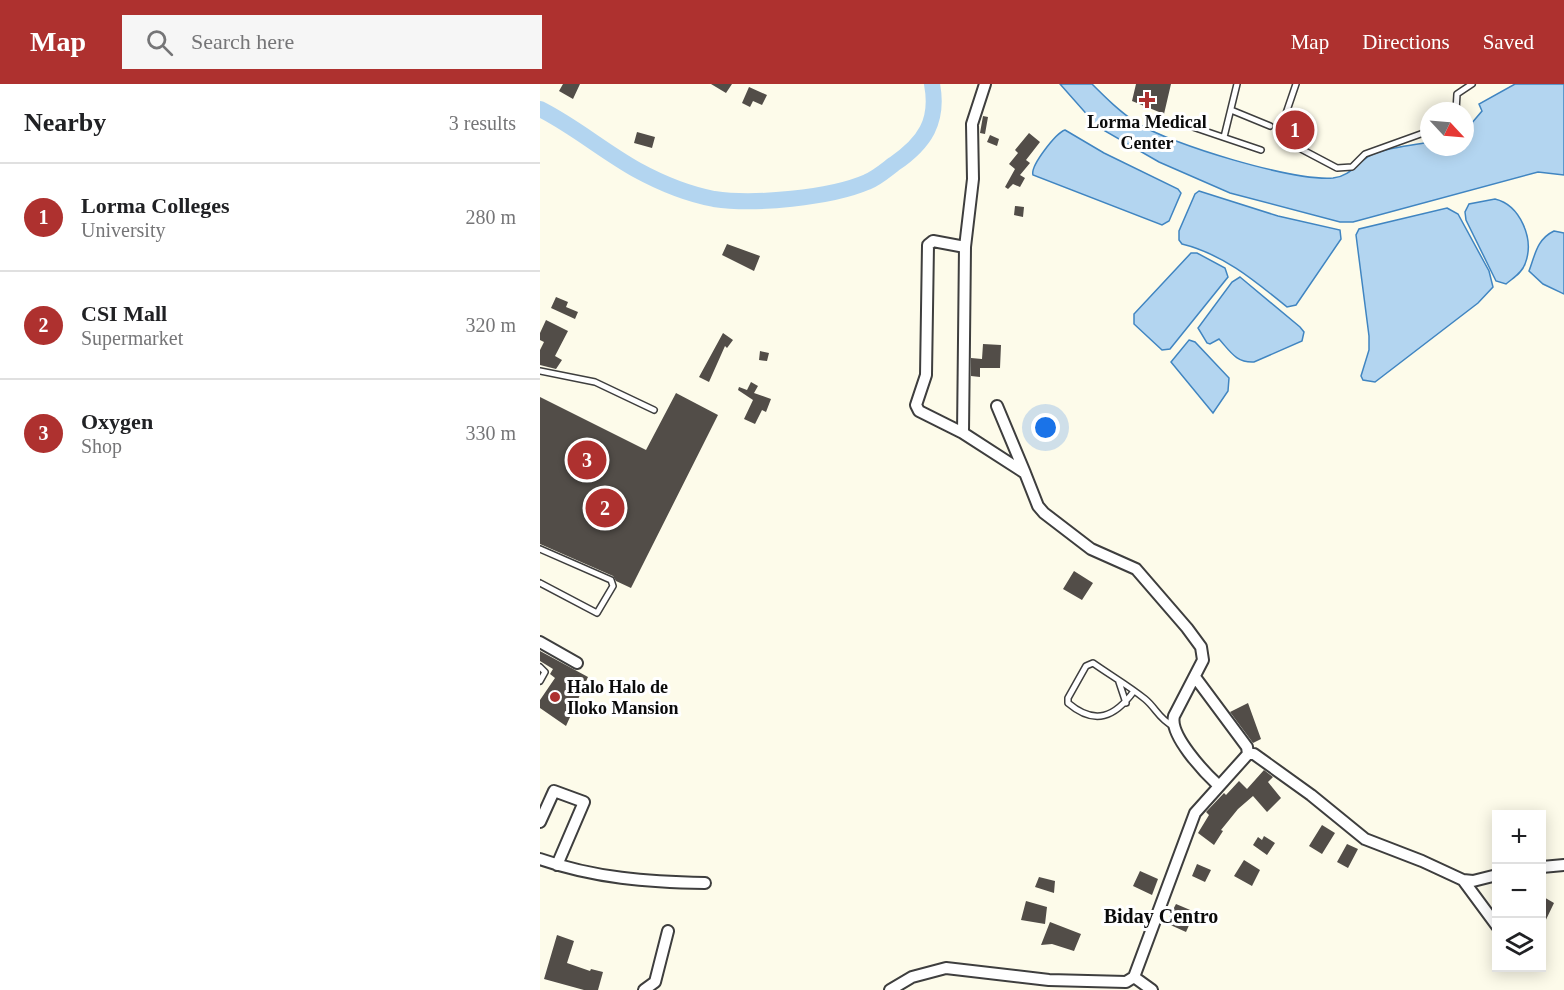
<!DOCTYPE html>
<meta charset="utf-8">
<style>
:root{--surface:#fff;--page:#f6f6f6;--text:#202124;--muted:#757577;--line:#e0e0e0;--accent:#ae312f}
body{margin:0;font-family:Georgia,serif;background:var(--page);color:var(--text)}
.controls{position:absolute;right:18px;bottom:18px;display:grid;overflow:hidden;border-radius:0px;box-shadow:0 3px 15px #0003}
.controls button{width:54px;height:54px;display:grid;place-items:center;padding:0;border:0;border-bottom:2px solid var(--line);background:var(--surface);color:var(--text);font:30px sans-serif}
.compass{position:absolute;left:880px;top:18px;width:54px;height:54px;border-radius:50%;background:var(--surface);box-shadow:0 3px 15px #0003;rotate:116deg}
.you{position:absolute;left:506px;top:344px;width:21px;height:21px;margin:-15px;border:4px solid #fff;border-radius:50%;background:#1a73e8;box-shadow:0 0 0 9px #1a73e833}
.badge{display:grid;place-items:center;width:39px;height:39px;border-radius:50%;background:var(--accent);color:#fff;font-size:20px;font-weight:700}
.pin{position:absolute;translate:-50% -50%;border:3px solid #fff;box-shadow:0 2px 6px #0006}
.list{margin:0;padding:0;list-style:none}
h2{display:flex;justify-content:space-between;align-items:center;height:78px;margin:0;padding:0 24px;font-size:26px}
h2 small{font-size:20px;font-weight:400;color:var(--muted)}
.list li{display:grid;grid-template-columns:39px 1fr auto;gap:18px;align-items:center;box-sizing:border-box;height:108px;padding:0 24px;border-top:2px solid var(--line)}
.list b{display:block;font-size:22px;white-space:nowrap}
.list p{margin:0;font-size:20px;white-space:nowrap;color:var(--muted)}
.list em{font-size:20px;font-style:normal;color:var(--muted)}
.icon{flex:none;width:33px;height:33px;fill:none;stroke:currentColor;stroke-width:2;stroke-linecap:round;stroke-linejoin:round}
.map{position:relative;flex:none;width:1024px;height:906px;overflow:hidden}
header{display:flex;align-items:center;gap:36px;box-sizing:border-box;height:84px;padding:0 30px;background:var(--accent);color:#fff}
header strong{font-size:28px}
nav{display:flex;gap:33px;margin-inline-start:auto;font-size:21px}
.search{width:420px;height:54px;background:var(--page);display:flex;align-items:center;gap:15px;box-sizing:border-box;padding:0 21px;border-radius:0px;color:var(--muted);font-size:22px}
main{display:flex}
aside{flex:1;background:var(--surface)}
.map>svg:first-child{display:block}
.water{fill:#b3d5f0;stroke:#4085c1;stroke-width:1.5}
.lines{fill:none;stroke-linecap:round;stroke-linejoin:round}
.river{stroke:#b3d5f0;stroke-width:16}
.building{fill:#524d48}
.service-casing{stroke:#3e3e3e;stroke-width:8}
.minor-casing{stroke:#3e3e3e;stroke-width:14}
.service{stroke:#fff;stroke-width:5}
.minor{stroke:#fff;stroke-width:10}
.poi-dot{fill:#ae312f;stroke:#fff;stroke-width:2}
.labels{text-anchor:middle;dominant-baseline:central;stroke-width:6;stroke-linejoin:round;paint-order:stroke}
.poi-label{font-size:18px;font-weight:bold;fill:#0b0b0b;stroke:#fff}
.neighbourhood-label{font-size:20px;font-weight:bold;fill:#0b0b0b;stroke:#fff}
</style>
<header>
<strong>Map</strong>
<div class="search"><svg class="icon" aria-label="search" viewBox="0 0 24 24"><circle cx="10" cy="10" r="6"/><path d="M15 15l6 6"/></svg>Search here</div>
<nav><a>Map</a><a>Directions</a><a>Saved</a></nav>
</header>
<main>
<aside>
<h2>Nearby<small>3 results</small></h2>
<ul class="list">
<li><span class="badge">1</span><div><b>Lorma Colleges</b><p>University</p></div><em>280 m</em></li>
<li><span class="badge">2</span><div><b>CSI Mall</b><p>Supermarket</p></div><em>320 m</em></li>
<li><span class="badge">3</span><div><b>Oxygen</b><p>Shop</p></div><em>330 m</em></li>
</ul>
</aside>
<div class="map">
<svg width="1024" height="906" viewBox="0 0 1024 906">
<rect width="100%" height="100%" fill="#fdfbea"/>
<!-- water -->
<path class="water" d="M520,0H552C566,14 580,28 597,39C632,61 753,97 793,94C811,92 817,78 831,71C848,63 871,62 889,58V63H925V47L942,27L939,20L975,0H1024V91L998,88L813,138H800L690,109L619,78L558,43Z
M525,46L564,69L638,105L641,109L629,137L622,141L493,91C490,82 516,49 525,46Z
M659,107L738,132L800,146L801,155L756,221L747,223C715,197 683,170 642,160L639,156V147L655,110Z
M955,115C980,121 995,155 985,180C982,189 973,194 966,200L956,197L926,136L925,128L929,120Z
M907,124L918,130L949,187L953,203L938,219L835,298L823,296L821,292L829,266V252L816,151L819,145Z
M1014,147L1024,149V210L1003,200L989,187C995,171 997,155 1014,147Z
M651,169H657L685,184L688,193L630,265L622,266L594,240V230Z
M700,193L760,243L764,248L762,257L714,278C696,279 690,267 679,255L670,260L667,259L658,244L692,198Z
M649,256L655,258L689,294L688,307L673,329L631,278Z"/>
<g class="lines">
<!-- river -->
<path class="river" d="M0,25C34,42 63,67 97,86C119,98 148,110 174,115C214,121 290,114 327,98C337,94 346,86 354,80C385,59 399,37 392,0"/>
</g>
<!-- building -->
<path class="building" d="M23,0H40L33,15L19,7Z
M171,0H192L186,9Z
M596,0H631L624,30L592,17Z
M209,3L227,11L222,21L213,17L210,23L202,19Z
M443,32L448,33L445,50L440,49Z
M97,48L115,53L112,64L94,59Z
M489,49L500,58L486,76L490,79L480,91L485,94L480,103L473,100L468,105L465,103L475,85L469,80L478,69L475,66Z
M450,51L459,55L457,62L447,58Z
M475,122L484,123L483,133L474,131Z
M187,160L220,172L214,187L182,171Z
M16,213L28,218L26,223L38,228L35,235L11,224Z
M6,236L28,247L15,272L22,276L16,285L0,281V266L4,258L0,256V249Z
M183,249L193,256L187,264L185,262L169,298L159,293Z
M443,260L461,261L460,284H440V293L431,292V274L442,275Z
M220,267L229,269L227,277L219,276Z
M211,298L218,302L214,309L231,315L226,328L222,326L215,340L204,335L213,316L198,306L199,303L207,306Z
M136,309L178,331L91,504L76,497L73,492L0,460V313L106,366Z
M534,487L553,499L542,516L523,505Z
M0,567L48,593L26,642L0,624V616L15,594L10,590L13,585L0,577Z
M708,619L721,655L713,659L690,628Z
M724,686L733,693L728,698L741,714L727,728L713,712L698,725L681,746L683,747L674,761L658,749L669,731L666,728L684,709L686,711L699,697L707,705Z
M782,741L795,749L782,770L769,762Z
M724,752L735,759L727,771L713,761L718,753L722,756Z
M807,760L818,765L808,784L797,778Z
M704,776L720,786L712,802L694,792Z
M657,780L671,786L665,798L652,792Z
M600,787L618,795L612,811L593,802Z
M499,793L515,797L514,809L495,803Z
M1002,812L1014,819L1002,844Z
M486,817L507,823L505,840L481,836Z
M636,820L655,828L646,848L626,839Z
M510,838L541,850L534,867L512,860L501,861Z
M17,851L34,857L27,879L50,887L51,885L63,888L58,906H44L4,895Z"/>
<g class="lines">
<!-- service casing -->
<g class="service-casing">
<path id="service" d="M756,0L741,44L744,56L797,84L812,83L825,70L889,47
M691,26L730,42
M916,27L917,10L932,0
M638,38L721,66
M684,53L697,0
M0,287L55,298L114,326
M0,465L71,496L73,502L57,529L0,499
M0,583L5,588L0,597
M579,598L586,619
M594,607C575,633 555,642 528,619V614L546,582L553,579C570,591 589,602 605,615C616,624 619,635 633,642"/>
</g>
<!-- minor casing -->
<g class="minor-casing">
<path id="minor" d="M445,0L432,40L433,95L425,163L423,349L485,389L498,422L504,429L551,465L596,485L647,544L661,563L663,576L634,632C629,651 664,688 678,701
M457,322L485,389
M423,349L379,327L376,321L386,291L388,161L393,157L425,163
M0,558L37,579
M655,593L707,663L708,670
M0,738L14,707L44,718L17,781
M0,775C54,794 108,798 165,799
M1002,783L1024,781
M923,796L957,842
M594,893L612,906
M104,906L115,898L128,847
M350,906L372,893L406,884L509,896L586,898L594,893L655,729L708,670H714L771,711L825,755L882,777L923,796L933,797L957,791"/>
</g>
<!-- service -->
<use href="#service" class="service"/>
<!-- minor -->
<use href="#minor" class="minor"/>
</g>
<!-- markers -->
<g class="poi-dot">
<path d="M604 7h6v6h6v6h-6v6h-6v-6h-6v-6h6z"/>
<circle cx="15" cy="613" r="6"/>
</g>
<g class="labels">
<!-- poi labels -->
<g class="poi-label">
<text x="607" y="38">Lorma Medical<tspan x="607" dy="21">Center</tspan></text>
<text x="27" y="603" text-anchor="start">Halo Halo de<tspan x="27" dy="21">Iloko Mansion</tspan></text>
</g>
<!-- neighbourhood labels -->
<g class="neighbourhood-label">
<text x="621" y="832">Biday Centro</text>
</g>
</g>
</svg>
<div class="controls">
<button>+</button>
<button>−</button>
<button><svg class="icon" aria-label="layers" viewBox="0 0 24 24"><path d="M12 4l9 5-9 5-9-5zM3 14l9 5 9-5"/></svg></button>
</div>
<svg class="compass" viewBox="-18 -18 36 36"><path d="M0-13l5 13h-10z" fill="#e53935"/><path d="M0 13l5-13h-10z" fill="#757577"/></svg>
<div class="you"></div>
<div class="pin badge" style="left:755px;top:46px">1</div>
<div class="pin badge" style="left:65px;top:424px">2</div>
<div class="pin badge" style="left:47px;top:376px">3</div>
</div>
</main>
